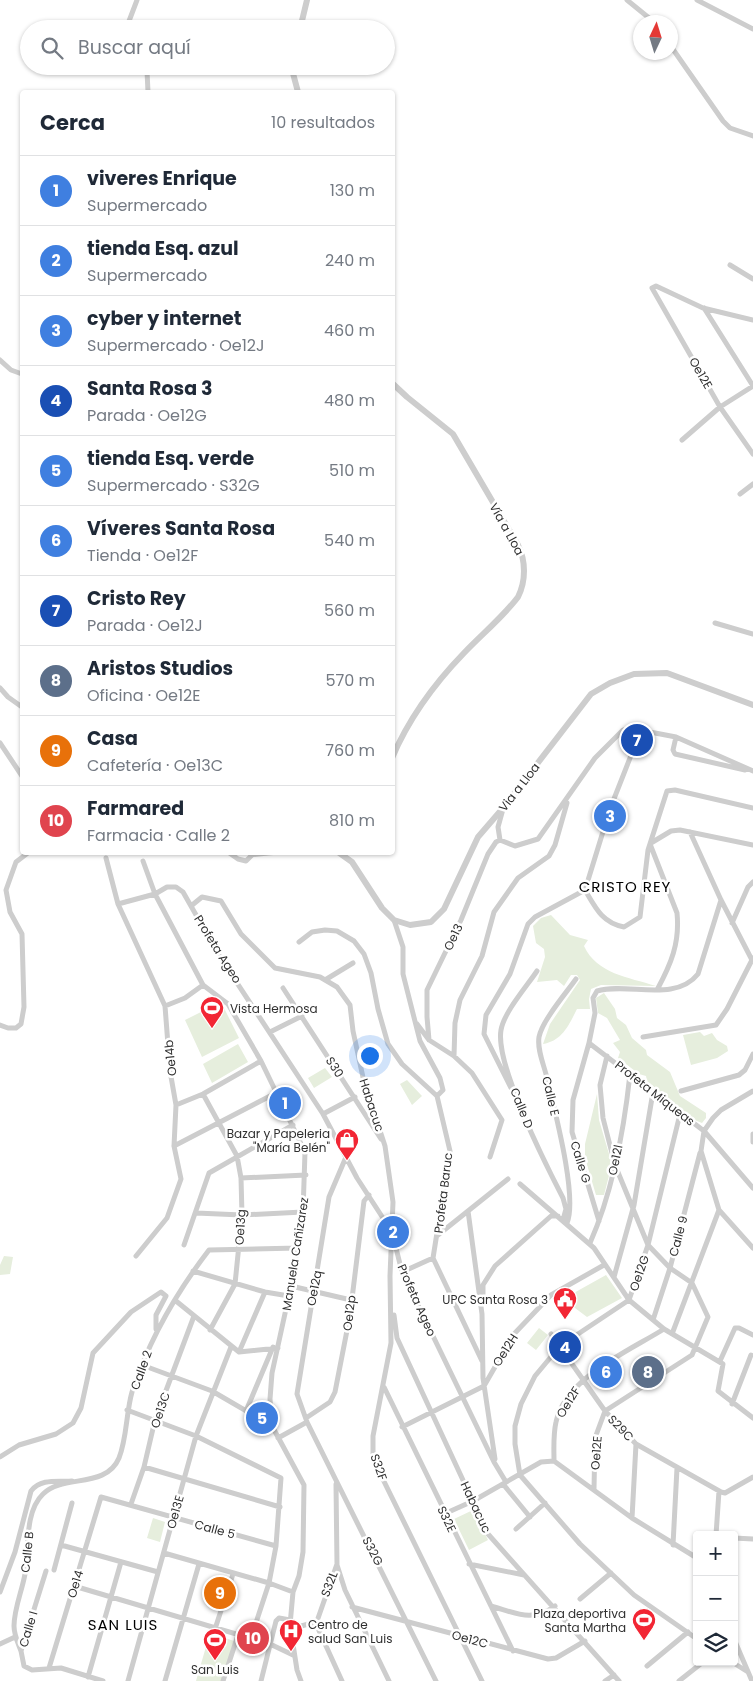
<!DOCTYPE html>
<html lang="es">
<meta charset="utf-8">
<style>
:root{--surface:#fff;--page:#f2f2f3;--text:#1f2937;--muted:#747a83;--line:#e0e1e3;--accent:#111827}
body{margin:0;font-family:Poppins,sans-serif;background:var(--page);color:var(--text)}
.controls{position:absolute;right:15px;bottom:15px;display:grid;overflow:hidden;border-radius:5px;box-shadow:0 1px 4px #0004}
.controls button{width:45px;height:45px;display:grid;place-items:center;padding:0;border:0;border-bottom:1px solid var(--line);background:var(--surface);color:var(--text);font:25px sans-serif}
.compass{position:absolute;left:633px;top:15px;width:45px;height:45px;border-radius:50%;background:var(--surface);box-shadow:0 1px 4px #0004;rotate:4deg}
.you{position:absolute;left:369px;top:1055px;width:18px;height:18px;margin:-12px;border:4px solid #fff;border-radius:50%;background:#1a73e8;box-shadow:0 0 0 8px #1a73e833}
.badge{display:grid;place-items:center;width:32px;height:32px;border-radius:50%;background:var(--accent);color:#fff;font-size:16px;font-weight:700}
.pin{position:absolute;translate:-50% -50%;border:2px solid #fff;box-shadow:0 1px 5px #0006}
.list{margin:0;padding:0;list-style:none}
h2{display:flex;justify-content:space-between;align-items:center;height:65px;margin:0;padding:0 20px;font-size:21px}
h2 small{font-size:16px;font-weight:400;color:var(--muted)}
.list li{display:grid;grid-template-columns:32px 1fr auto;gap:15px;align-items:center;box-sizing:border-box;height:70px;padding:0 20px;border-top:1px solid var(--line)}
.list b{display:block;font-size:19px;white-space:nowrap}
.list p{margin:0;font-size:16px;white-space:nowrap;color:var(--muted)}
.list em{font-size:16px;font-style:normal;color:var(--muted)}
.icon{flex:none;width:28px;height:28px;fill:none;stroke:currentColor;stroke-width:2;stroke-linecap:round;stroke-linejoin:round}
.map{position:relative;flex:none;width:753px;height:1681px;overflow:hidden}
.search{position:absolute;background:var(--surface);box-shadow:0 1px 4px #0004;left:20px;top:20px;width:375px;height:55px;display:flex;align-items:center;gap:12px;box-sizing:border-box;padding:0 18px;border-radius:28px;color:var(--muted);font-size:19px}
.panel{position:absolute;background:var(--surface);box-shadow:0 1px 4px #0004;left:20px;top:90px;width:375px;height:765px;border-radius:5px}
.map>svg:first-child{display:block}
.green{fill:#e6eedd}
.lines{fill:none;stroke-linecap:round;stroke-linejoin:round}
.minor{stroke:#cdcdcd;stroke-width:5}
.tertiary{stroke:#cdcdcd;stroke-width:6}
.labels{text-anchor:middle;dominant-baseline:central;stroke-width:5;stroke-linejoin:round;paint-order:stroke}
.street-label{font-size:12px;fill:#303030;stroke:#fff}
.poi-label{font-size:12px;fill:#303030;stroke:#fff;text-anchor:end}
.quarter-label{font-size:15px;letter-spacing:1px;fill:#000;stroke:#fff}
</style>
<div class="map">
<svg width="753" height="1681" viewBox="0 0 753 1681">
<rect width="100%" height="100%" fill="#fff"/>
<!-- green -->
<path class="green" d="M551,915L570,935L588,940L584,946C597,974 628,977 656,986L601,985L591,989L589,999L590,1009H577C569,1025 562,1041 543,1044L550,1024L580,980L577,975H571L564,986L557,980L537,982L545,957L544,949L536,943L533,926L541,918Z
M604,993L615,1009L617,1018L626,1025L632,1038L646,1050L647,1055L670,1072L680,1096L706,1113V1118L702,1123L692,1119L647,1081L646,1076L639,1074L618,1058L620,1052L613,1043L620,1040L607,1018L598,1013L596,998Z
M221,1002L239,1038L202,1057L185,1020Z
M700,1032L704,1036L712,1033L717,1040L727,1046L728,1051L717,1058L691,1065L683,1035Z
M238,1044L248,1062L212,1083L203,1064Z
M325,1068L332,1077L314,1088L308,1078Z
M407,1080L422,1096L412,1105L400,1084Z
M597,1094L599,1120L612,1164L604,1195H596L585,1158V1144Z
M4,1256L13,1257L10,1274L0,1275V1265Z
M606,1275L622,1298L587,1317L563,1299Z
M539,1328L548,1335L536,1350L527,1343Z
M473,1510L488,1540L469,1550L454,1519Z
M153,1518L165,1522L160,1542L147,1538Z
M210,1633L234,1641L223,1681H196Z"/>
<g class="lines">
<!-- minor -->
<path class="minor" d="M627,0L654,22
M697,0L753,29
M126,29L137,0
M670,45L723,121L730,128L753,136
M144,66L147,71L148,92
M730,265L753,279
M704,308L753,386
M753,320L703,308L656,286L652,288L720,407L753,454
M0,360L11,370L22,374
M682,440L720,407L753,386
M740,494L753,484
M715,623L753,634
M0,688L8,697L22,707
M641,730L610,809L585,890C595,907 602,923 624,927L640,917L648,850L667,791L675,790L753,808
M676,737L673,750L675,754L745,770
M0,743L22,776
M503,809L498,827L500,840L515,846L538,839L595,758L623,730L629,728L676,737L753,771
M690,832L721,900L752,960
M651,843L671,831L680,830L753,845
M650,844L677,913C680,943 671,964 657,990
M228,852L238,859L246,861L253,854
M106,858L118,904L165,1006L170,1071L176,1105L174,1146L181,1179L167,1218L136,1256
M143,861L155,894L203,985L228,1004L261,1061L305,1152L303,1212L291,1286L272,1373L270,1399L272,1426L304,1485L303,1552L299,1576L293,1592L290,1625L297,1670L301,1681
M721,900L698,974C675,1003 628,982 597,991L593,998L595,1013L589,1043L704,1131L753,1188
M118,904L155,894L167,887H176L183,892L220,957L323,1114L357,1178L392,1232L402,1272L494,1462L506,1482
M191,906L202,897L221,901L241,934L275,968L320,977L337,987L350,1005L353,1031L364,1082L385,1146L393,1202L390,1276L391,1343L373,1436V1459L482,1681
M394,920L403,947V974L420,1041L440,1078L443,1090L437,1096
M732,923L748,887L753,882
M299,942L312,932L325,930L337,931L354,941L364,954L371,973L378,1009L388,1044L402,1064L437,1096L450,1151L433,1258L482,1361
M537,971C527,986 504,1012 501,1030C495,1064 546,1165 563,1198L566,1209L563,1220
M325,980L353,963
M283,988L381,1139
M165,1006L185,998L203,985
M417,1024L429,1040L454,1056L472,1073L502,1120L490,1157
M0,1025L8,1028H16L21,1024L24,1007L22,934L10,912L6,890L16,862L29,852
M270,1032L302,1016
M643,1037L716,1025L727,1009L753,958
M429,1040L427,1017V990L461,920L488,854L496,842L500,840
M589,1043L573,1100L572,1132L599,1221
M454,1056L455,1023L460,1000L482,956L494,912L518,878L549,856L555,845L567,803
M511,1088L484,1034L486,1015L510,974L528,924L535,917L585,890
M681,1091L739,1075L745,1070L753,1054
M753,1091L721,1110L713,1118L704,1131L701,1151L719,1210L753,1248
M203,1094L237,1156L241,1178L242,1215L235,1284L210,1330
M176,1105L203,1094L261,1061
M323,1114L355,1097
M753,1134V1142
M174,1146L276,1093
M346,1157L329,1197L297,1394L307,1422L436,1681
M241,1178L306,1175
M520,1184L594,1248L629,1300L664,1329L723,1364L718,1391L753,1418
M468,1211L482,1314L483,1378L495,1459
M196,1213L242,1215L303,1212
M567,1223C578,1197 554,1108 547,1078C544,1065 537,1050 539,1037C542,1021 566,993 576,979
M438,1235L508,1179
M590,1243C613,1191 624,1130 630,1074
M184,1245L209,1173L293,1125
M193,1271L265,1292L289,1296
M402,1272L433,1258
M614,1277L634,1205L653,1092
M291,1286L351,1300
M483,1299V1285L495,1266L551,1216H558
M176,1301L239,1352L278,1348
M394,1315L397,1338L488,1534L619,1681
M653,1320L670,1268L700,1153
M551,1334L605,1411L636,1444L721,1492L725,1493L753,1477
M672,1334L719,1210
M239,1352L265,1292
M720,1361L735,1328H739L753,1335
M142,1365L212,1391L272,1426
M384,1387L513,1651
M732,1404L751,1355
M127,1410L196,1436L281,1478L276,1546L269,1583L251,1638
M246,1411L273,1347
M306,1418L330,1402L335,1392L350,1315L364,1201L369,1195
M402,1427L484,1386L514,1334L551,1295L604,1265
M278,1438L307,1422
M0,1457L19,1445L56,1434L73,1423L81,1408L93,1353L131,1312L161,1292L166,1296L156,1315V1329
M554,1461C554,1449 553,1435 556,1422C565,1378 629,1351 664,1329
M554,1461L632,1518L697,1558
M144,1467L280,1507
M520,1475L515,1444V1426L521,1404L535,1376L560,1346L629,1300L648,1245L680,1114
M520,1475L580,1544L634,1595L697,1639
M336,1484L337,1564L316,1624L342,1681
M503,1484L530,1517
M594,1489L595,1438L605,1411L692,1355L708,1317L692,1283L670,1268L648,1245L615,1165L603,1118L600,1085L607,1056
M131,1504L144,1467L155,1420L194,1316
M444,1514L473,1501L541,1462L554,1461
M632,1518L636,1444
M516,1529L545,1503
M716,1535L719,1491
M734,1538L753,1539
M61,1545L158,1572
M673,1545L677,1468
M164,1553L269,1583L293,1592
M469,1564L524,1575
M337,1565L345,1590L389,1681
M54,1570L72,1503
M46,1571L21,1651L24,1666L32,1670L61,1668L103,1681
M74,1586L270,1644L293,1655
M0,1592L15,1552L31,1491C41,1478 58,1482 72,1481
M580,1599L611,1573
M491,1606C516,1613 532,1623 555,1606
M352,1607L548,1659L556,1658L585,1641
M215,1629L233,1574
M290,1629L316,1622
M734,1639L752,1681
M0,1644L15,1637
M21,1651C18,1643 14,1635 14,1626C14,1609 22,1591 25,1574C29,1551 24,1512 43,1494C63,1474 106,1489 119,1458C127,1438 126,1413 132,1392C149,1340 176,1293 209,1250L298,1248
M732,1662L748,1672
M647,1666L688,1632
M49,1668L101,1497L276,1546
M88,1677L121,1562
M128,1681L196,1436L231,1347
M165,1681L199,1564
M223,1681L238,1635
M261,1681L276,1621L279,1618L290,1620
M605,1681L614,1675
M679,1681L703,1662"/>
<!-- tertiary -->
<path class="tertiary" d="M300,29L307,0
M291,66L298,92
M392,383L407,397L453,434L518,545C526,561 526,581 518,597C503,617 482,634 464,653C434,684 409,718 392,758
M249,852L253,854L273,852
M338,852L352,862L382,908L394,920L410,925L431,922L444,909L478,837L503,808L591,694L610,683L634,674L667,673L753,705"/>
</g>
<!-- icons -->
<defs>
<g id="stadium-pin" transform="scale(1.25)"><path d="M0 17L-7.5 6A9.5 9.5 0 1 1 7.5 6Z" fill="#f22634" stroke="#fff"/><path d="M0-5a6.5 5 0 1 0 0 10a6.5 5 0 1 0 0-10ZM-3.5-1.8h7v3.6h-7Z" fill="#fff"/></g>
<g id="shop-pin" transform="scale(1.25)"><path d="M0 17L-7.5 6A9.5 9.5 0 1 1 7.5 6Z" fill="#f22634" stroke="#fff"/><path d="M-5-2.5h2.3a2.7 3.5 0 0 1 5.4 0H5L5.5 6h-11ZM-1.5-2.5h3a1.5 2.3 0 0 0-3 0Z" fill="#fff"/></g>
<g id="civic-pin" transform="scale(1.25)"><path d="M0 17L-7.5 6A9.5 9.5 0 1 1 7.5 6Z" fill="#f22634" stroke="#fff"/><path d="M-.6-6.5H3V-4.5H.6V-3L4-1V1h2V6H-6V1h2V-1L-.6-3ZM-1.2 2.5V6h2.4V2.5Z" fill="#fff"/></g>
<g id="hospital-pin" transform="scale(1.25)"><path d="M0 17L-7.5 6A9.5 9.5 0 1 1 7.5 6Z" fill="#f22634" stroke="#fff"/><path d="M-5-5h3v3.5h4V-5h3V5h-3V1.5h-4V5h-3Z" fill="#fff"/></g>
</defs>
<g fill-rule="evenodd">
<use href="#stadium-pin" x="212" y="1008"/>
<use href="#shop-pin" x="347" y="1140"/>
<use href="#civic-pin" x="565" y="1299"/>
<use href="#stadium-pin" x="644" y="1620"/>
<use href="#hospital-pin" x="291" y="1631"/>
<use href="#stadium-pin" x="215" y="1640"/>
</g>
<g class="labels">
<!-- street labels -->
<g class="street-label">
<text transform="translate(701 373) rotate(60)">Oe12E</text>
<text transform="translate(507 529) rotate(61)">Vía a Lloa</text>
<text transform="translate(519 787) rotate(-52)">Via a Lloa</text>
<text transform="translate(453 937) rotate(-64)">Oe13</text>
<text transform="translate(218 949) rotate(58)">Profeta Ageo</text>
<text transform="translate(170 1058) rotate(-96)">Oe14b</text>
<text transform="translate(335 1067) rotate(57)">S30</text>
<text transform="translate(655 1093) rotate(38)">Profeta Miqueas</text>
<text transform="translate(551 1096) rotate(77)">Calle E</text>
<text transform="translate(372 1105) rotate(72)">Habacuc</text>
<text transform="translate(522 1108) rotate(68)">Calle D</text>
<text transform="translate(615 1160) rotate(-78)">Oe12l</text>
<text transform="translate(581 1162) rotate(73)">Calle G</text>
<text transform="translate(443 1193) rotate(-83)">Profeta Baruc</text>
<text transform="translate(240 1227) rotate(-87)">Oe13g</text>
<text transform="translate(678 1236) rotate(-75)">Calle 9</text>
<text transform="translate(295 1254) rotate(-81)">Manuela Cañizarez</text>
<text transform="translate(639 1273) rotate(-71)">Oe12G</text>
<text transform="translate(314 1288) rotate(-79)">Oe12q</text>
<text transform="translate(417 1300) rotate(66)">Profeta Ageo</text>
<text transform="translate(349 1313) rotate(-83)">Oe12p</text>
<text transform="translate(505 1350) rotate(-58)">Oe12H</text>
<text transform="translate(141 1370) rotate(-70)">Calle 2</text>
<text transform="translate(568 1402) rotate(-58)">Oe12F</text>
<text transform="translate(160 1410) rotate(-72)">Oe13C</text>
<text transform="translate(621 1428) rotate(46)">S29C</text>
<text transform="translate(596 1453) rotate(-86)">Oe12E</text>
<text transform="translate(379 1467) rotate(71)">S32F</text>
<text transform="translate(476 1507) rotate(65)">Habacuc</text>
<text transform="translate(175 1512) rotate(-74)">Oe13E</text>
<text transform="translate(447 1519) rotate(64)">S32E</text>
<text transform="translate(215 1529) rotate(15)">Calle 5</text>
<text transform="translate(373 1551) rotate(63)">S32G</text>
<text transform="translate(27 1552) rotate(-84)">Calle B</text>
<text transform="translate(75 1584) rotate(-73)">Oe14</text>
<text transform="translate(329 1584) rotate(-69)">S32L</text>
<text transform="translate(28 1629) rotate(-73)">Calle I</text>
<text transform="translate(470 1639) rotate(15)">Oe12C</text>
</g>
<!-- poi labels -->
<g class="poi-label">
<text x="230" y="1008" text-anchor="start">Vista Hermosa</text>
<text x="330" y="1133">Bazar y Papeleria<tspan x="330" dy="14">"María Belén"</tspan></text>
<text x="548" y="1299">UPC Santa Rosa 3</text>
<text x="626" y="1613">Plaza deportiva<tspan x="626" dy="14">Santa Martha</tspan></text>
<text x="308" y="1624" text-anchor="start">Centro de<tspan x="308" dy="14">salud San Luis</tspan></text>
<text x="215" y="1669" text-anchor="middle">San Luis</text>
</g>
<!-- quarter labels -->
<g class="quarter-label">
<text x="625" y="886">CRISTO REY</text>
<text x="123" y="1624">SAN LUIS</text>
</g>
</g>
</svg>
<div class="controls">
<button>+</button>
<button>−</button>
<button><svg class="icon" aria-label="layers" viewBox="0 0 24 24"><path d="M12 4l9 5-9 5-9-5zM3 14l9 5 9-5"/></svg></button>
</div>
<svg class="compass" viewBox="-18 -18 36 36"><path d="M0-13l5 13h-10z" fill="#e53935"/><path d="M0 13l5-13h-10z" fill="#747a83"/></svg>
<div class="you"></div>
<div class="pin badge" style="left:285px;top:1103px;background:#3f7fe0">1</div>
<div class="pin badge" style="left:393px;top:1232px;background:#3f7fe0">2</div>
<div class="pin badge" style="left:610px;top:816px;background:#3f7fe0">3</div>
<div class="pin badge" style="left:565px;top:1347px;background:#1a4fb4">4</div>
<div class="pin badge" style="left:262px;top:1418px;background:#3f7fe0">5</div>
<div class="pin badge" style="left:606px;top:1372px;background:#3f7fe0">6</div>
<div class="pin badge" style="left:637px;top:740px;background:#1a4fb4">7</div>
<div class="pin badge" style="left:648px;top:1372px;background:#5c6f8a">8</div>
<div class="pin badge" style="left:220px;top:1593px;background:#e8710a">9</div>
<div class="pin badge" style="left:253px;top:1638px;background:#e0444e">10</div>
<div class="search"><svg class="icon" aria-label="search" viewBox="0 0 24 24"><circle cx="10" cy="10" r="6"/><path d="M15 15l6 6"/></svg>Buscar aquí</div>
<section class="panel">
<h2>Cerca<small>10 resultados</small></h2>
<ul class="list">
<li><span class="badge" style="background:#3f7fe0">1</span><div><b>viveres Enrique</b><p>Supermercado</p></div><em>130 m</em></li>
<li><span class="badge" style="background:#3f7fe0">2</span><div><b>tienda Esq. azul</b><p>Supermercado</p></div><em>240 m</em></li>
<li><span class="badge" style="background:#3f7fe0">3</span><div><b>cyber y internet</b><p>Supermercado · Oe12J</p></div><em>460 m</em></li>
<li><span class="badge" style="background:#1a4fb4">4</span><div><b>Santa Rosa 3</b><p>Parada · Oe12G</p></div><em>480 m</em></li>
<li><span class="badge" style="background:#3f7fe0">5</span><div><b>tienda Esq. verde</b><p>Supermercado · S32G</p></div><em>510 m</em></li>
<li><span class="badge" style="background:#3f7fe0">6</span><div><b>Víveres Santa Rosa</b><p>Tienda · Oe12F</p></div><em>540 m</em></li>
<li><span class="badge" style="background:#1a4fb4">7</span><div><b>Cristo Rey</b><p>Parada · Oe12J</p></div><em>560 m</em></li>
<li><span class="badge" style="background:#5c6f8a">8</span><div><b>Aristos Studios</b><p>Oficina · Oe12E</p></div><em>570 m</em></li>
<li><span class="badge" style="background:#e8710a">9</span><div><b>Casa</b><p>Cafetería · Oe13C</p></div><em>760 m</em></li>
<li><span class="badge" style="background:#e0444e">10</span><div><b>Farmared</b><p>Farmacia · Calle 2</p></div><em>810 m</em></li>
</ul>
</section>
</div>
